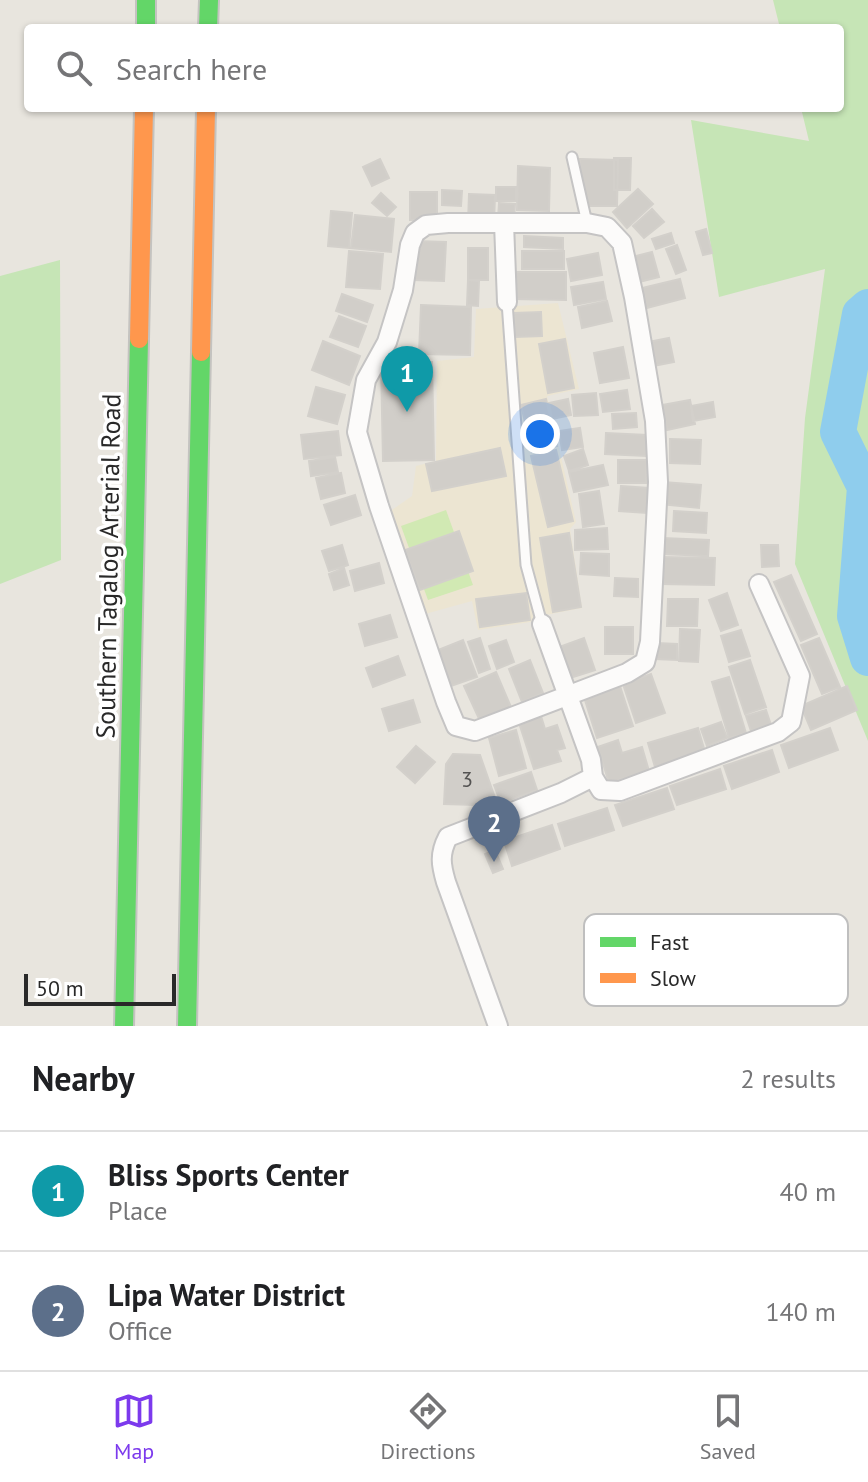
<!DOCTYPE html>
<style>
:root{--surface:#fff;--page:#f6f6f6;--text:#202124;--muted:#757577;--line:#e0e0e0;--accent:#7c3aed}
body{margin:0;font-family:"PT Sans",sans-serif;background:var(--page);color:var(--text)}
.scale{position:absolute;left:24px;bottom:20px;width:152px;box-sizing:border-box;padding-left:8px;border:4px solid #292929;border-top:0;font-size:22px;line-height:28px;white-space:nowrap;color:#292929;-webkit-text-stroke:6px #fff;paint-order:stroke}
.you{position:absolute;left:540px;top:434px;width:28px;height:28px;margin:-20px;border:6px solid #fff;border-radius:50%;background:#1a73e8;box-shadow:0 0 0 12px #1a73e833}
.badge{display:grid;place-items:center;width:52px;height:52px;border-radius:50%;background:var(--accent);color:#fff;font-size:26px;font-weight:700}
.pin{position:absolute;translate:-50% -66px;filter:drop-shadow(0 2px 4px #0008)}
.pin::after{content:'';position:absolute;top:42px;width:28px;height:24px;background:inherit;clip-path:polygon(0 0,100% 0,50% 100%)}
.list{margin:0;padding:0;list-style:none}
h2{display:flex;justify-content:space-between;align-items:center;height:104px;margin:0;padding:0 32px;font-size:34px}
h2 small{font-size:26px;font-weight:400;color:var(--muted)}
.list li{display:grid;grid-template-columns:52px 1fr auto;gap:24px;align-items:center;box-sizing:border-box;height:120px;padding:0 32px;border-top:2px solid var(--line)}
.list b{display:block;font-size:30px;white-space:nowrap}
.list p{margin:0;font-size:26px;white-space:nowrap;color:var(--muted)}
.list em{font-size:26px;font-style:normal;color:var(--muted)}
.icon{flex:none;width:44px;height:44px;fill:none;stroke:currentColor;stroke-width:2;stroke-linecap:round;stroke-linejoin:round}
.map{position:relative;flex:none;width:868px;height:1026px;overflow:hidden}
.search{position:absolute;background:var(--surface);box-shadow:0 2px 6px #0004;left:24px;right:24px;top:24px;height:88px;display:flex;align-items:center;gap:20px;box-sizing:border-box;padding:0 28px;border-radius:8px;color:var(--muted);font-size:30px}
.sheet{height:344px;background:var(--surface)}
nav{display:flex;justify-content:space-around;align-items:center;box-sizing:border-box;height:112px;border-top:2px solid var(--line);background:var(--surface);font-size:22px;color:var(--muted)}
nav a{display:grid;justify-items:center;gap:4px}
nav .on{color:var(--accent)}
.map>svg:first-child{display:block}
.education{fill:#ece5d2}
.green{fill:#c6e5b6}
.pitch{fill:#d1e9b3}
.lines{fill:none;stroke-linecap:round;stroke-linejoin:round}
.river{stroke:#8fcded;stroke-width:36}
.building{fill:#d1cec9;stroke:#d3d0cb;stroke-width:2}
.lane-casing{stroke:#c5c4c4;stroke-width:13}
.street-casing{stroke:#c5c4c4;stroke-width:22}
.fast-casing{stroke:#c4c3c0;stroke-width:22}
.slow-casing{stroke:#c4c3c0;stroke-width:22}
.lane{stroke:#fcfbfa;stroke-width:9}
.street{stroke:#fcfbfa;stroke-width:18}
.fast{stroke:#63d668;stroke-width:18}
.slow{stroke:#ff974d;stroke-width:18}
.labels{text-anchor:middle;dominant-baseline:central;stroke-width:7;stroke-linejoin:round;paint-order:stroke}
.number-label{font-size:22px;fill:#545352}
.street-label{font-size:26px;fill:#292929;stroke:#fff}
.key{fill:#fff;stroke:#bfbfbf;stroke-width:2}
.key-label{font-size:22px;fill:#292929}
</style>
<div class="map">
<svg width="868" height="1026" viewBox="0 0 868 1026">
<rect width="100%" height="100%" fill="#e8e5de"/>
<!-- education -->
<path class="education" d="M558,303L579,389L547,396L576,522L570,529L582,608L546,615L530,622L478,630L472,601L425,614L389,512L412,496L416,466L436,461L437,361L474,357L476,309Z"/>
<!-- green -->
<path class="green" d="M773,0H868V741L795,564L805,418L825,269L719,297L691,120L809,141L801,108H840V28H780Z
M60,260L61,560L0,584V276Z"/>
<!-- pitch -->
<path class="pitch" d="M446,510L473,585L428,600L401,526Z"/>
<g class="lines">
<!-- river -->
<path class="river" d="M868,307L860,314L838,432L865,487L855,616L868,658"/>
</g>
<!-- building -->
<path class="building" d="M614,158H631L630,190H614Z
M380,159L389,178L372,186L363,167Z
M580,159L618,160L617,206H579Z
M518,166L550,168L549,211L517,210Z
M496,187H516V201H496Z
M638,189L653,204L627,228L613,212Z
M442,190L462,191L461,206L442,205Z
M410,192H437V220H410Z
M381,193L396,207L387,216L372,203Z
M469,194L495,195L494,223H468Z
M499,203L515,204L514,220L498,219Z
M652,209L664,222L644,238L633,226Z
M331,211L352,213L349,248L328,246Z
M355,215L394,219L391,252L351,248Z
M706,229L712,253L703,255L696,232Z
M671,233L674,243L656,249L652,239Z
M524,236L563,238V249L524,247Z
M415,241L446,242L444,281L414,280Z
M677,245L686,270L676,274L666,249Z
M468,248H488V280H468Z
M349,251L383,254L380,289L346,287Z
M522,251H564V269H522Z
M652,252L659,277L639,282L632,257Z
M598,253L602,275L571,281L567,259Z
M513,272H566V300L513,299Z
M680,279L685,298L643,309L638,289Z
M468,280L479,281L478,306L467,305Z
M603,282L606,299L574,305L571,287Z
M342,294L373,305L367,322L336,311Z
M607,301L612,321L582,328L578,307Z
M421,305L471,307L470,355L419,354Z
M541,312L542,336L515,337L514,313Z
M339,316L366,326L358,347L330,337Z
M669,338L674,362L653,366L648,342Z
M565,339L574,388L548,393L539,344Z
M323,341L360,356L349,385L312,370Z
M623,347L629,378L600,383L594,353Z
M432,362L434,460L383,461L381,363Z
M316,387L345,395L337,424L308,416Z
M627,390L630,409L603,412L600,394Z
M596,393L598,415L574,416L572,395Z
M546,399L557,446L532,452L521,405Z
M568,399L571,415L552,419L549,403Z
M690,400L695,424L667,430L662,405Z
M713,402L715,417L693,421L691,406Z
M636,413L637,427L613,429L612,414Z
M580,428L583,447L562,450L559,431Z
M338,431L341,455L304,459L301,435Z
M606,433L647,435L646,456L605,454Z
M670,439L701,440L700,464L670,463Z
M500,448L506,476L432,491L426,464Z
M583,449L588,465L569,471L564,456Z
M556,450L573,521L548,527L531,456Z
M335,457L338,472L311,476L309,461Z
M618,460H647L646,483H618Z
M603,465L608,485L574,492L569,472Z
M341,473L345,493L321,499L316,478Z
M663,482L701,485L699,508L661,504Z
M621,486L649,488L647,513L619,511Z
M599,491L604,524L583,527L579,494Z
M355,495L361,515L331,525L324,505Z
M674,511L707,513L706,533L673,531Z
M607,528L608,549L575,550V530Z
M459,531L473,571L420,590L405,550Z
M569,533L581,607L553,612L540,538Z
M662,538L709,540L708,556L662,554Z
M342,545L348,565L329,571L322,551Z
M761,545H778L779,566L762,567Z
M581,553L609,554V576L580,574Z
M661,557L715,558L714,585L661,584Z
M379,563L384,583L355,591L350,571Z
M344,568L349,585L334,590L329,574Z
M791,575L817,634L801,641L774,582Z
M615,578L638,579V597L614,596Z
M526,593L530,620L480,627L476,599Z
M727,593L738,625L721,631L709,600Z
M668,599H698L697,626H667Z
M390,615L397,637L365,646L359,624Z
M605,627H633V654H605Z
M680,629L700,630L698,662L679,661Z
M741,630L750,656L729,662L721,636Z
M480,638L490,669L479,673L468,642Z
M584,638L595,670L570,678L559,647Z
M819,638L840,687L822,694L801,645Z
M463,640L477,677L451,686L438,650Z
M506,640L514,662L497,669L489,646Z
M656,643L677,644V660L655,659Z
M398,656L405,675L373,687L366,668Z
M530,660L543,693L522,702L509,669Z
M750,660L766,707L745,714L729,667Z
M496,672L511,707L480,721L464,686Z
M651,674L665,713L636,723L623,684Z
M729,677L746,733L729,738L712,682Z
M619,683L633,726L597,738L583,694Z
M847,686L857,710L811,730L801,706Z
M413,700L420,722L389,731L382,709Z
M766,710L771,725L751,731L746,716Z
M541,716L545,729L557,725L565,748L557,750L561,761L534,769L519,723Z
M721,722L727,738L707,746L701,729Z
M698,728L705,752L655,767L648,743Z
M830,728L838,750L789,768L781,745Z
M516,730L526,768L499,776L489,738Z
M618,740L622,753L642,747L649,771L609,783L598,747Z
M416,746L435,762L415,783L397,767Z
M772,750L779,772L732,789L724,766Z
M453,754L480,755L494,795L477,805L444,804L446,764Z
M720,769L726,789L677,805L670,786Z
M531,772L537,790L501,803L494,785Z
M667,788L674,809L623,826L615,805Z
M607,808L614,830L565,846L558,824Z
M552,825L560,849L512,866L504,841Z
M495,850L503,869L493,873L485,854Z"/>
<g class="lines">
<!-- lane casing -->
<g class="lane-casing">
<path id="lane" d="M572,157L587,223
M507,302L526,565L542,624"/>
</g>
<!-- street casing -->
<g class="street-casing">
<path id="street" d="M448,223H587L607,227L622,243L634,297L655,421L658,482L650,642L645,662L627,673L475,731L456,726L446,702L379,506L357,432L366,380L387,342L403,290L410,245L415,233L426,225Z
M504,223L507,302
M593,777L601,790L620,791L778,732L791,722L800,676L759,584
M498,1026L446,882C441,865 439,854 448,837L561,793L593,777L591,760L542,624"/>
</g>
<!-- fast casing -->
<g class="fast-casing">
<path id="fast" d="M146,0V28
M208,28L209,0
M124,1026L139,339
M187,1026L201,352"/>
</g>
<!-- slow casing -->
<g class="slow-casing">
<path id="slow" d="M139,339L144,108
M201,352L206,108"/>
</g>
<!-- lane -->
<use href="#lane" class="lane"/>
<!-- street -->
<use href="#street" class="street"/>
<!-- fast -->
<use href="#fast" class="fast"/>
<!-- slow -->
<use href="#slow" class="slow"/>
</g>
<g class="labels">
<!-- number labels -->
<g class="number-label">
<text x="467" y="779">3</text>
</g>
<!-- street labels -->
<g class="street-label">
<text transform="translate(108 566) rotate(-89)">Southern Tagalog Arterial Road</text>
</g>
</g>
<!-- legend -->
<rect x="584" y="914" width="264" height="92" rx="12" class="key"/>
<rect x="600" y="937" width="36" height="10" fill="#63d668"/>
<rect x="600" y="973" width="36" height="10" fill="#ff974d"/>
<g class="key-label">
<text x="650" y="950">Fast</text>
<text x="650" y="986">Slow</text>
</g>
</svg>
<div class="scale">50 m</div>
<div class="you"></div>
<div class="pin badge" style="left:407px;top:412px;background:#0f9aa8">1</div>
<div class="pin badge" style="left:494px;top:862px;background:#5c6f8a">2</div>
<div class="search"><svg class="icon" aria-label="search" viewBox="0 0 24 24"><circle cx="10" cy="10" r="6"/><path d="M15 15l6 6"/></svg>Search here</div>
</div>
<section class="sheet">
<h2>Nearby<small>2 results</small></h2>
<ul class="list">
<li><span class="badge" style="background:#0f9aa8">1</span><div><b>Bliss Sports Center</b><p>Place</p></div><em>40 m</em></li>
<li><span class="badge" style="background:#5c6f8a">2</span><div><b>Lipa Water District</b><p>Office</p></div><em>140 m</em></li>
</ul>
</section>
<nav>
<a class="on"><svg class="icon" aria-label="map" viewBox="0 0 24 24"><path d="M3 6l6-2 6 2 6-2v14l-6 2-6-2-6 2zM9 4v14M15 6v14"/></svg>Map</a>
<a><svg class="icon" aria-label="directions" viewBox="0 0 24 24"><path d="M12 3l9 9-9 9-9-9zM9 14v-3h6M13 9l2 2-2 2"/></svg>Directions</a>
<a><svg class="icon" aria-label="saved" viewBox="0 0 24 24"><path d="M7 4h10v16l-5-4-5 4z"/></svg>Saved</a>
</nav>
